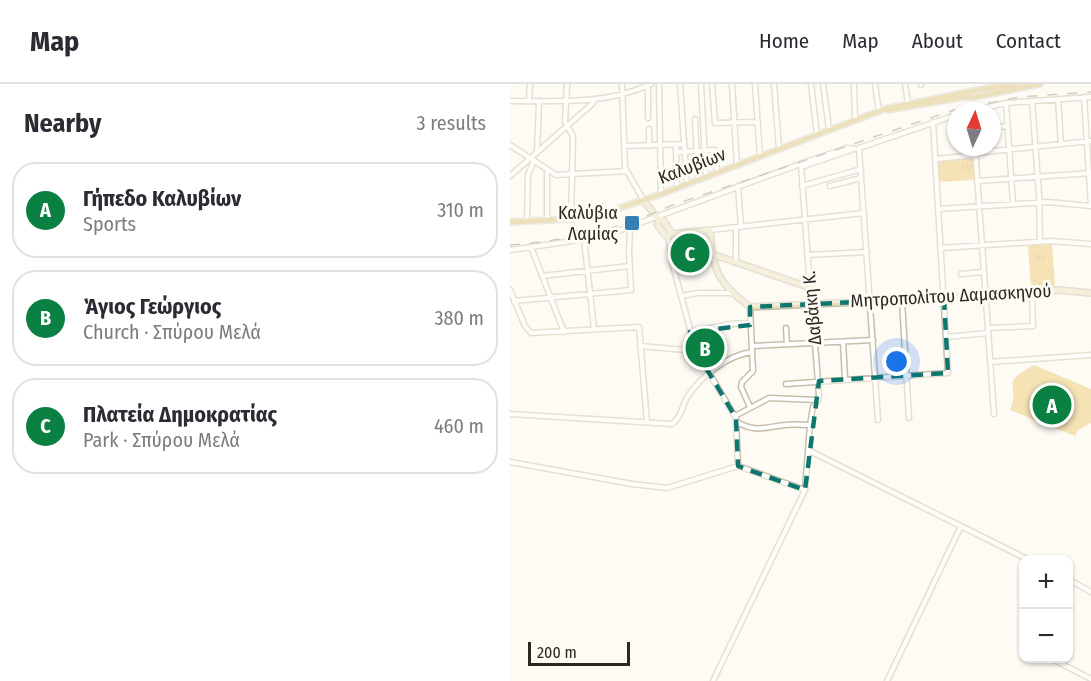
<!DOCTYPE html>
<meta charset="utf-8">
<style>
:root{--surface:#fff;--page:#f2f2f3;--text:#2b2b33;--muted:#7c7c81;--line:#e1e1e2;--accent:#0b8043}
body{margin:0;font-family:"Fira Sans Condensed",sans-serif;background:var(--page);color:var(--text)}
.controls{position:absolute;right:18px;bottom:18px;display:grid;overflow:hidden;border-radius:12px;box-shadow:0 2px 4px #0004}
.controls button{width:54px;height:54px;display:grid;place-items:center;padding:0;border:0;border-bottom:2px solid var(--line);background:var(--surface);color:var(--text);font:30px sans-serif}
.compass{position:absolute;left:437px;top:18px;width:54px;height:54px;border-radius:50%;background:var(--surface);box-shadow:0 2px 4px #0004;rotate:4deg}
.scale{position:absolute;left:18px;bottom:15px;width:102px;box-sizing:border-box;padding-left:6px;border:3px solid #2c2922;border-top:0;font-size:16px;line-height:21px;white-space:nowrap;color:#2c2922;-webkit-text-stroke:4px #fefbf4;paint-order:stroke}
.you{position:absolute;left:387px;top:278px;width:21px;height:21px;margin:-15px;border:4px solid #fff;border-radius:50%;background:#1a73e8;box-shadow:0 0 0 9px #1a73e833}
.badge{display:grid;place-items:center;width:39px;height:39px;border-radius:50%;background:var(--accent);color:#fff;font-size:20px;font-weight:700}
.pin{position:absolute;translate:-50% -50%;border:3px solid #fff;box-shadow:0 2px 6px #0006}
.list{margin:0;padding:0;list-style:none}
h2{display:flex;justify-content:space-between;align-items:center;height:78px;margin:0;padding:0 24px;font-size:26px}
h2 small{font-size:20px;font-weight:400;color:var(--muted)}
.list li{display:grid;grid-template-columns:39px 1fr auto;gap:18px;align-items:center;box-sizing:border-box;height:96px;margin:0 12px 12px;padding:0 12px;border:2px solid var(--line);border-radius:24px}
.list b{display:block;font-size:22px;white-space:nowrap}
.list p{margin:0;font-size:20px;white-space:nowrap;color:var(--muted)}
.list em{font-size:20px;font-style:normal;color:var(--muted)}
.map{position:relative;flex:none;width:581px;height:597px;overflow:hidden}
header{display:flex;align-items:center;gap:36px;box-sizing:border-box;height:84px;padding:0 30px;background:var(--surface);border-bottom:2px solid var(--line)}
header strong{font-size:28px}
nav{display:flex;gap:33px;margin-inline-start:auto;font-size:21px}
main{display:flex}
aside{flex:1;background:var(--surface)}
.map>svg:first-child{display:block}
.park{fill:url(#park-tufts)}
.garden{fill:#ebc66c}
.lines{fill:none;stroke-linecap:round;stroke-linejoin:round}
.street-casing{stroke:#c6bfad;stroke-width:7}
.secondary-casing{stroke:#c6bfad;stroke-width:8}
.primary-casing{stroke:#d9d8d7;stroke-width:8}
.street{stroke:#fff;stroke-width:4}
.secondary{stroke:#ece0bc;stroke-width:5}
.primary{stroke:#d9c17a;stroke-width:5}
.rail{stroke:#99968f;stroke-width:1.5;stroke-dasharray:10 10;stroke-linecap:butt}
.marked{fill:none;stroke:#0f766e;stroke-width:4.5;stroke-dasharray:12 8;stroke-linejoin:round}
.poi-dot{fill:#3480b3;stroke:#fefbf4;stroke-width:2}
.labels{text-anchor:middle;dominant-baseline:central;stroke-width:6;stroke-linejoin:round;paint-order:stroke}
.street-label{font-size:18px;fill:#2c2922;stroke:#fefbf4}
.poi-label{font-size:18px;fill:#2c2922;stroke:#fefbf4;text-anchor:end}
</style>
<header>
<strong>Map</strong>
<nav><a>Home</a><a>Map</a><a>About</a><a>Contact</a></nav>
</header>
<main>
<aside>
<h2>Nearby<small>3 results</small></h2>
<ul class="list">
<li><span class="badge">A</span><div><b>Γήπεδο Καλυβίων</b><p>Sports</p></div><em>310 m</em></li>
<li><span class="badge">B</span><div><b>Ὰγιος Γεώργιος</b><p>Church · Σπύρου Μελά</p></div><em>380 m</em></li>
<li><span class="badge">C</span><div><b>Πλατεία Δημοκρατίας</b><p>Park · Σπύρου Μελά</p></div><em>460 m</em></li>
</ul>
</aside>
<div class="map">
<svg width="581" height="597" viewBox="0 0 581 597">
<defs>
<pattern id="park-tufts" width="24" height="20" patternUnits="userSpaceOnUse" patternTransform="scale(1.5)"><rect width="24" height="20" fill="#ebc66c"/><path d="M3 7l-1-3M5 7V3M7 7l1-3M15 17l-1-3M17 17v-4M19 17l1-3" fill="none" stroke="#caaa5d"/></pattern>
</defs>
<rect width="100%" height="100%" fill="#fefbf4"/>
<!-- park -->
<path class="park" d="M463,74L464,96L428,98L427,77Z
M198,158L199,175L163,180L161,163Z
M542,160L545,204L521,205L518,161Z"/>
<!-- garden -->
<path class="garden" d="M524,281L581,305V339L568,346L565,352L500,326C511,300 488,300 524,281Z"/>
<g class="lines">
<!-- street casing -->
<g class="street-casing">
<path id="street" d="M57,0L55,38L63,52L61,135
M112,0L115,84L134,117
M149,0L151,110
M170,0L177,101
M191,0L196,93
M202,0L205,39L248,38
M222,0L227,81
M245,0L250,72
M264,0L269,65
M301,0L307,50
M313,0L319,45
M344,0L345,36
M365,0L369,28
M395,0L398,19
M411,0V1
M138,1V34
M574,13L581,122
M548,15L551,60
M0,17C48,17 96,21 141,0
M19,17L20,0
M522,17L529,111L530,158
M496,19L503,120
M461,27L496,19L581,13
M185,35L188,96
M482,44L497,42
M139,45V62
M0,61L46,91L117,87
M166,61L167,104
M114,62L174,60
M465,63L484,330
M349,64L368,336
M349,64L446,31
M166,68L205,66L207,89
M27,69L29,17
M465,69L581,57
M425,75L466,71
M291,81L300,204
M291,83L341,66
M0,92L82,20L85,15
M467,97L581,89
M228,102L231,143
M292,102L351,85
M320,102L351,94
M428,125L538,118L581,122
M37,136V87
M17,137L18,91L24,76
M226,144V178
M200,146L354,129
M158,153L163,182L186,267L226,334L228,382
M74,155L84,245
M21,163L54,248
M430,164L541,157L581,160
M0,166L56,158L108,147L293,79L337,64L345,65
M297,171L357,168
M451,190L474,188
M32,192L120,182
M0,206L15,242L21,249L129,243L137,338
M172,212L187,209H222
M4,217L121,206L119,168L120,143
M392,217L399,334
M276,244L277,260
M478,244L523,242L522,208
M180,248L220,240L240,239
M436,253L478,249
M333,258L335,295
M130,262L186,267
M242,262L363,256
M480,278L581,271
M276,300L438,289L423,38
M240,323L231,303L232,298L243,287L240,223
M0,330L162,340C172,333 172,321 178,312C191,292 218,271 242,268
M225,332L259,314L308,316
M227,338C246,349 255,343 275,341C283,340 292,341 300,341
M298,366L519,476
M0,378L122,400L157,404L228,382L295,406
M558,495L581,508
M540,574L581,595
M203,597L295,406L300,341L303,323L308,317L309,311L302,220
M377,597L451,442"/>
</g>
<!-- secondary casing -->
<g class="secondary-casing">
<path id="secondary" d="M134,117L149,136
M150,136H153L161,148L159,153L155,151L147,140Z
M161,150L200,146C203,187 207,198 240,223L434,214L549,206L581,209
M202,170L298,203L300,204L302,220"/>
</g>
<!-- primary casing -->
<g class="primary-casing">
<path id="primary" d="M378,26L455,13H465L530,0
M0,138L61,135L89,131L151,110L375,25L453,9C469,5 488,3 506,0"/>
</g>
<!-- street -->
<use href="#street" class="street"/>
<!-- secondary -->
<use href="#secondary" class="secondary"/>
<!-- primary -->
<use href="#primary" class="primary"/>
<!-- rail -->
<path class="rail" d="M0,161C54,157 111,145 160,122L444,26L510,13L581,8"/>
</g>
<!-- marked area -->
<path d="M0 0H581V597H0ZM434,214L438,289L309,297L295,406L228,382L226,334L186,267L180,248L240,241V223Z" fill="#fefbf4" fill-opacity=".55" fill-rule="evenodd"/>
<path class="marked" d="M434,214L438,289L309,297L295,406L228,382L226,334L186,267L180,248L240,241V223Z"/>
<!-- markers -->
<rect class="poi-dot" x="114" y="131" width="16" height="16" rx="3"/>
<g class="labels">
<!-- street labels -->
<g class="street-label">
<text transform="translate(182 82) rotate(-21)">Καλυβίων</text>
<text transform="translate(441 212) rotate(-3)">Μητροπολίτου Δαμασκηνού</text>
<text transform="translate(302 224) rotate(-95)">Δαβάκη Κ.</text>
</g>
<!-- poi labels -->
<g class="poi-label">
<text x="108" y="129">Καλύβια<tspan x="108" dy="21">Λαμίας</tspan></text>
</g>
</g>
</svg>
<div class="controls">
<button>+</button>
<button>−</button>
</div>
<svg class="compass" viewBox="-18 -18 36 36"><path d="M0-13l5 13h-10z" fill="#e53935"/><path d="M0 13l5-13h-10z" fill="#7c7c81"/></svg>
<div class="scale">200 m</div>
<div class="you"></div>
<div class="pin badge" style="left:542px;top:321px">A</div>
<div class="pin badge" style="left:195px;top:264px">B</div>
<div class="pin badge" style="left:180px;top:169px">C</div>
</div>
</main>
